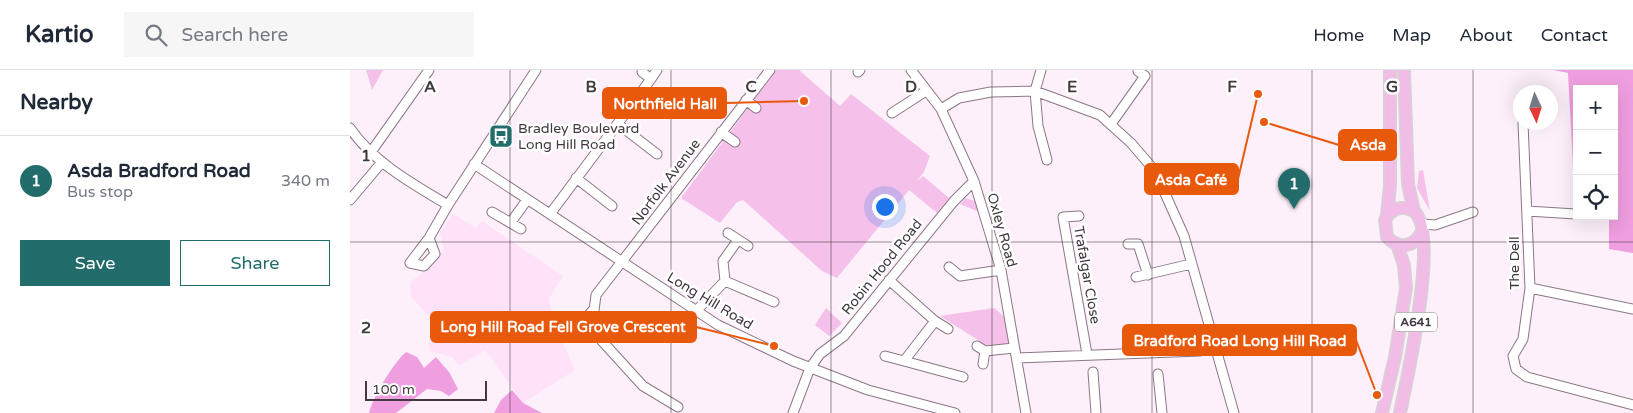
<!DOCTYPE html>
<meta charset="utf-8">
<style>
:root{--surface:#fff;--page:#f6f6f7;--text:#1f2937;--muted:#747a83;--line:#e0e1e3;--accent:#226d6b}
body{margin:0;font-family:"Varela Round",sans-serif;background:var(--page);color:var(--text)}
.controls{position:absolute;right:15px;top:15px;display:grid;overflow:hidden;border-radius:0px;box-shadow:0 5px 20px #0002}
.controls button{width:45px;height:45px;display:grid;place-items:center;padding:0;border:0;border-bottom:1px solid var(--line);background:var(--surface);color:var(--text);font:25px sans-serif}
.compass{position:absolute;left:1163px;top:15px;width:45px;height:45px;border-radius:50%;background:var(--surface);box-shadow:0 5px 20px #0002;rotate:176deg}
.scale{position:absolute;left:15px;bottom:12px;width:122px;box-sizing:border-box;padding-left:5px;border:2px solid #41393f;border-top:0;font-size:14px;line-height:18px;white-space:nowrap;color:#41393f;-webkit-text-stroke:4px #fff;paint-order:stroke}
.you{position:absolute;left:534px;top:136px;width:18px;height:18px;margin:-12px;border:4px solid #fff;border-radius:50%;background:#1a73e8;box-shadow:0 0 0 8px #1a73e833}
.badge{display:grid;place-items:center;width:32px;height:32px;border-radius:50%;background:var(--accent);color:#fff;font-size:16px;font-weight:700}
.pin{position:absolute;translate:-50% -41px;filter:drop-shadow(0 1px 2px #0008)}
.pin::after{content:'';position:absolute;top:26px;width:18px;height:15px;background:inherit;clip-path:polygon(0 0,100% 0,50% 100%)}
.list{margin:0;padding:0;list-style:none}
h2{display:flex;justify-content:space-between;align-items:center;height:65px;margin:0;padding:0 20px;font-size:21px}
h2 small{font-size:16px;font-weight:400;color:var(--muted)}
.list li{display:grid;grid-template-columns:32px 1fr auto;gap:15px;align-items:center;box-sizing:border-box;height:90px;padding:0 20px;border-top:1px solid var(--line)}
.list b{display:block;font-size:19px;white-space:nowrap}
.list p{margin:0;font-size:16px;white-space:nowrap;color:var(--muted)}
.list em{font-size:16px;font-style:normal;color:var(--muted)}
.actions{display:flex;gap:10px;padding:15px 20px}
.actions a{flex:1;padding:11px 0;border:1px solid var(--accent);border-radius:0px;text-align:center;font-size:18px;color:var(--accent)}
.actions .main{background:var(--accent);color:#fff}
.icon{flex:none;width:28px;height:28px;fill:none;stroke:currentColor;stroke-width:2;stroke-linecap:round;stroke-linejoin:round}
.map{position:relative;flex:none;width:1283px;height:343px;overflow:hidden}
header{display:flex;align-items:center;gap:30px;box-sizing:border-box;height:70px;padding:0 25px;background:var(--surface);border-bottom:1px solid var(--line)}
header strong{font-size:24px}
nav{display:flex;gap:28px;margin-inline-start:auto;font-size:18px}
.search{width:350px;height:45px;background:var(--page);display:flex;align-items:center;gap:12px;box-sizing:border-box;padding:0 18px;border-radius:0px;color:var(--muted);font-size:19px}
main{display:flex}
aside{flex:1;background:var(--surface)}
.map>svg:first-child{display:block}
.built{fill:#ffe2f8}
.green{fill:#f5c0ea}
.forest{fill:#ef9edf}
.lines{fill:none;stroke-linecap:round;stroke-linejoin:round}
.minor-casing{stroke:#8b7786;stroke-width:11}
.major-casing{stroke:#d5d3d5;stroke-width:14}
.minor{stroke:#fff;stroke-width:9}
.major{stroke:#f1bde7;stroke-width:11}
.grid{fill:none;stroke:#41393f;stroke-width:1;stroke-opacity:0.55}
.labels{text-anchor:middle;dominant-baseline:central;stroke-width:5;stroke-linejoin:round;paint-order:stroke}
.shield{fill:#fff;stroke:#7a7479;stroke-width:1}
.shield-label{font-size:12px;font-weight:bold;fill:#41393f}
.poi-label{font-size:14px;fill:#41393f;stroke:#fff;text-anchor:start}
.street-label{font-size:14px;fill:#41393f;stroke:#fff}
.grid-label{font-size:16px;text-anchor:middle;font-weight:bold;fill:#41393f;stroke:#fff;stroke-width:5;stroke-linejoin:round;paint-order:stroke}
.leader{fill:none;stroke:#e8590c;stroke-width:2}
.callout-dot{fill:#e8590c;stroke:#fff;stroke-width:2}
.callout{fill:#e8590c;stroke:#e8590c;stroke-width:2}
.callout-label{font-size:15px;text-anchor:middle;font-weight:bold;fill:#fff}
</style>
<header>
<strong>Kartio</strong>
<div class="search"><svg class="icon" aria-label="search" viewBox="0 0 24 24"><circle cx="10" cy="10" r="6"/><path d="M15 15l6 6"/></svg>Search here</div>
<nav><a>Home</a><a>Map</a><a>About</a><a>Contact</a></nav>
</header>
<main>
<aside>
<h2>Nearby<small></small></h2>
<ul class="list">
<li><span class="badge">1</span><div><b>Asda Bradford Road</b><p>Bus stop</p></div><em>340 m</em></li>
</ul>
<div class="actions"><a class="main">Save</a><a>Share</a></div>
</aside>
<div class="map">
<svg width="1283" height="343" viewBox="0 0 1283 343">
<rect width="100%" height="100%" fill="#fdf0fa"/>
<!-- built -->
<path class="built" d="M103,144L126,158L132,151L213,206L199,229L204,254L225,300L173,333L135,280L109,296L102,287L82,282L78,273L89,267L85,252L60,226L61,212L84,194L94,179L90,163Z"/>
<!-- green -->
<path class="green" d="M16,0H33L22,20Z
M426,0H449L490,36L501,24L580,86L574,102L567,111L573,106L599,128L587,143L559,120L487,208L472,201L393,130L387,132L370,153L331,128Z
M1073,100L1080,141L1067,118L1069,101Z
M615,128L625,131L629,142L610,134Z
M476,238L492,253L479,266L465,255Z
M644,238L655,247L660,274L636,275L590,246Z
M845,254L849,261L842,262V268H836L833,265V258L835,255Z"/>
<!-- forest -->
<path class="forest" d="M1203,0H1283V183L1259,179V146H1264V19H1227V115L1224,113L1218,3Z
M56,282L67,287L74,298L86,287L99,302L108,319L99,326L91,321L77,319L46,343H19C23,327 44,292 56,282Z
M162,320L173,333L192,343H144L151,330Z"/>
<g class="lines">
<!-- minor casing -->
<g class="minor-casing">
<path id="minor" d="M561,0L591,39L624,111L651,200L676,343
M691,0L685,21L688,56L697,90
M508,2L510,0
M301,9L307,0
M396,30L406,38
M591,39L609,28L641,22L685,21L750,45L781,73L805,101L834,166L884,343
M542,43L576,21
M1173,53L1180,218L1173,269L1163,286L1166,299L1177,307L1283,335
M268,54L307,84
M761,54L795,6L788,1
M0,58C23,92 63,114 98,135
M371,62L385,72
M21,82L79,0
M124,94L368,255L443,291L518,320L605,343
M226,108L262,136
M0,130L32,92
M1177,141L1226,144
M142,142L171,159
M200,144L301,9L292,2
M729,146L713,147L737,284
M161,152L177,130
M1073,154L1085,155L1123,142
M378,163L398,176
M79,168L85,184L74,196L60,193L79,168L98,135L186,0
M778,174H788L798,205
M599,197L610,206L651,200
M786,207L841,194
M539,210L585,251L598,259
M375,211L424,232
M1180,218L1283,239
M346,241L375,211L373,191L388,170
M228,257L244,239
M627,276L635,281L664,278
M535,286L554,291L585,251
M667,288L850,281L849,270
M554,291L613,307
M633,294L635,281
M743,302L746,343
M808,304L812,343
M328,337L293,316L252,271L243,248L246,225L420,0
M443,343L460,298L470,284L494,266L604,131L624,111"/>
</g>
<!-- major casing -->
<g class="major-casing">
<path id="major" d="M1054,0L1058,114L1064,141
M1037,146L1040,116V0
M1032,343L1045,287L1056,218L1054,195L1047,174
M1050,343C1057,308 1090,164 1064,141C1052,135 1041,138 1035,150L1037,167C1049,180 1065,177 1072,161"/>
</g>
<!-- minor -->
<use href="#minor" class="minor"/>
<!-- major -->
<use href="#major" class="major"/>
</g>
<!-- grid -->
<path class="grid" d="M160,0V343M321,0V343M481,0V343M642,0V343M802,0V343M962,0V343M1123,0V343M0,172H1283"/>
<!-- icons -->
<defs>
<g id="bus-square" transform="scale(1.25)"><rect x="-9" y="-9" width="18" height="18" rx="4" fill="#226d6b" stroke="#fff"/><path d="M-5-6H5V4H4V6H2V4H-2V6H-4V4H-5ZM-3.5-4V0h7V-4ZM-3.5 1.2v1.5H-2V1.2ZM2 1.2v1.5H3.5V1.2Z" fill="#fff"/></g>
</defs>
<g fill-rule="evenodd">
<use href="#bus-square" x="151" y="66"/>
</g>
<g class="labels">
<!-- shield labels -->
<rect class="shield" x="1045" y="242.5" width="42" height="19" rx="4"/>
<g class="shield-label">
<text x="1066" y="252">A641</text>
</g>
<!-- poi labels -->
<g class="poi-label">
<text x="168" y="58">Bradley Boulevard<tspan x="168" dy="16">Long Hill Road</tspan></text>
</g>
<!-- street labels -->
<g class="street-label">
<text transform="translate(316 112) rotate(-53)">Norfolk Avenue</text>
<text transform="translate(652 160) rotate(74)">Oxley Road</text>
<text transform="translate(1164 193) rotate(-90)">The Dell</text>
<text transform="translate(532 197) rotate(-51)">Robin Hood Road</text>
<text transform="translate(737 205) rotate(80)">Trafalgar Close</text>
<text transform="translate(360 231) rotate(31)">Long Hill Road</text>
</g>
</g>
<g class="grid-label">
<text x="80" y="22">A</text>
<text x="241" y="22">B</text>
<text x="401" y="22">C</text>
<text x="561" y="22">D</text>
<text x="722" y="22">E</text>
<text x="882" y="22">F</text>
<text x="1042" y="22">G</text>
<text x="16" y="91">1</text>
<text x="16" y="263">2</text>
</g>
<!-- callouts -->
<path class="leader" d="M454 31L376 33M914 52L989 75M908 24L888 109M424 276L346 257M1027 325L1006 270"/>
<g class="callout-dot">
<circle cx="454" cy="31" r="5"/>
<circle cx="914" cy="52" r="5"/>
<circle cx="908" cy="24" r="5"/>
<circle cx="424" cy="276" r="5"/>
<circle cx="1027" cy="325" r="5"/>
</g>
<g class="callout">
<rect x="253" y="18" width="123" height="30" rx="5"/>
<rect x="989" y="60" width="57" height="30" rx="5"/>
<rect x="795" y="94" width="93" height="30" rx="5"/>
<rect x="81" y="242" width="265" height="30" rx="5"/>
<rect x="773" y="255" width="233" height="30" rx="5"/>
</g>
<g class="callout-label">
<text x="315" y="39">Northfield Hall</text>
<text x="1018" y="80">Asda</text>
<text x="841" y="115">Asda Café</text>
<text x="213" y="262">Long Hill Road Fell Grove Crescent</text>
<text x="890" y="276">Bradford Road Long Hill Road</text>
</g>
</svg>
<div class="controls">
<button>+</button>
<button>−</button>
<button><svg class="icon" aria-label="locate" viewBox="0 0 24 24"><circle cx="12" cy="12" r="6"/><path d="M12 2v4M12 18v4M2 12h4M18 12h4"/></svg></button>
</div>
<svg class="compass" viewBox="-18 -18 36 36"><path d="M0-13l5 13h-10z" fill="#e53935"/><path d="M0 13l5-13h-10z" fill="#747a83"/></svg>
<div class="scale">100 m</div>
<div class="you"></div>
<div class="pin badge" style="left:944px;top:139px">1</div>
</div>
</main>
